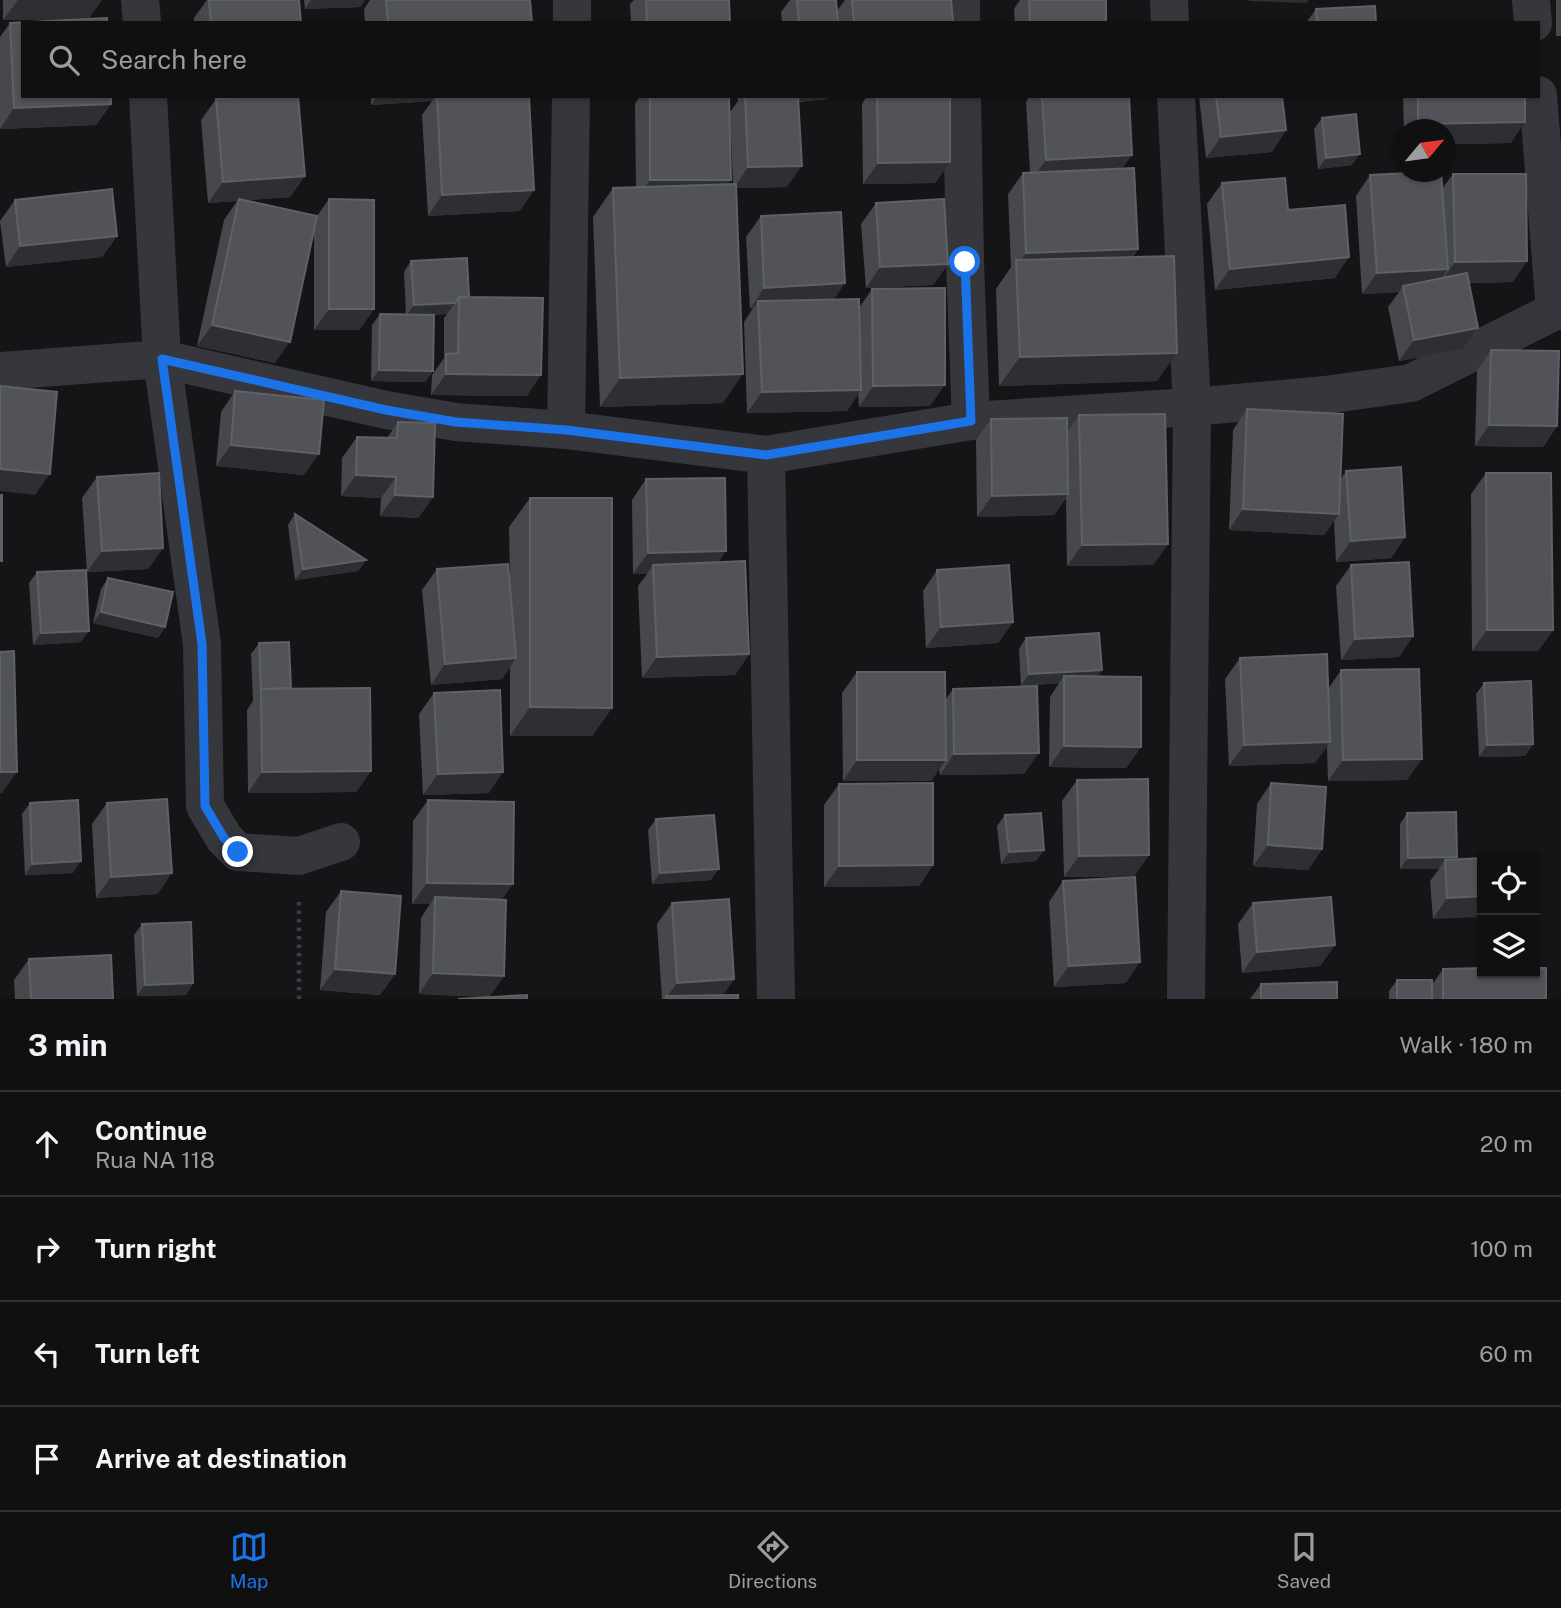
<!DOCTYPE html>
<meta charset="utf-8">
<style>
:root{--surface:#101011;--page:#19191a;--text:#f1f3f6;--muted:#9c9d9f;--line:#303031;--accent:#1a73e8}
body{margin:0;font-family:"Public Sans",sans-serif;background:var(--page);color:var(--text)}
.controls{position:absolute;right:21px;bottom:21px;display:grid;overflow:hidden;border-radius:0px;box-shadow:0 2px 5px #0004}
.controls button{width:63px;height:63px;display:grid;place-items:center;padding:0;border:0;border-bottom:2px solid var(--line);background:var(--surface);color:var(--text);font:35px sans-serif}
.compass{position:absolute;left:1393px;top:119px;width:63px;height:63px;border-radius:50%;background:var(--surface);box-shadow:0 2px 5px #0004;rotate:61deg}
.stop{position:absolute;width:21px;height:21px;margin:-16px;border:5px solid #1a73e8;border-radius:50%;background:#fff}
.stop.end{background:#1a73e8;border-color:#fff;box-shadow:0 2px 7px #0008}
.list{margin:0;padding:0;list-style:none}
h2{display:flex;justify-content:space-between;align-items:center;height:91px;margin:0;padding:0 28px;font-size:30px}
h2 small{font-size:23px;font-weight:400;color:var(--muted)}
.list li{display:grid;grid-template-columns:46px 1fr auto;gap:21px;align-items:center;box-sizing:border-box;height:105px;padding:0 28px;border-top:2px solid var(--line)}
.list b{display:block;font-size:26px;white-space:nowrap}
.list p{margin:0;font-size:23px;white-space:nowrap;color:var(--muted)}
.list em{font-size:23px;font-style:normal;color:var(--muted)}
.icon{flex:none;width:38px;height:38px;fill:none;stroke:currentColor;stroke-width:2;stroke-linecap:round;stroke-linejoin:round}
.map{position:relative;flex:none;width:1561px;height:999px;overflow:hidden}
.search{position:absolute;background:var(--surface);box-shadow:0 2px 5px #0004;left:21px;right:21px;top:21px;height:77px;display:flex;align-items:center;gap:18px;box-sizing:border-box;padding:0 24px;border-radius:0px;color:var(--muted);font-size:26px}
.sheet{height:511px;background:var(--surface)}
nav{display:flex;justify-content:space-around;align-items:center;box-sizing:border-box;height:98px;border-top:2px solid var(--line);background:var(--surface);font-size:19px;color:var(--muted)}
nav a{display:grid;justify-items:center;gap:4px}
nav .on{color:var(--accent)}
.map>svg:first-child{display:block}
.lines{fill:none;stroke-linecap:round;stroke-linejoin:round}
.path{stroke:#3c3e44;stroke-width:4.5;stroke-dasharray:3.5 5;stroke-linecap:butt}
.minor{stroke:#36373d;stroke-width:38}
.wall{fill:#46484c}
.shaded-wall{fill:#2e2f32}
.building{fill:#515358;stroke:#5e6167;stroke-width:2}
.route{stroke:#1a73e8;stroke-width:9}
</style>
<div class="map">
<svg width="1561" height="999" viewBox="0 0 1561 999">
<rect width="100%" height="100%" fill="#151517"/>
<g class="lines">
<!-- path -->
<path class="path" d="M299,902V999"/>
<!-- minor -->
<path class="minor" d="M140,0L142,23
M961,0V23
M1169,0L1170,23
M1531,0L1533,23
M572,23V0
M1538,95L1555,311
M148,96L162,359L202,644L205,806L224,838L238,852L299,856L341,842
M571,96L566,430L766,455
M962,96L965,262L971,421
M1176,96L1192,407L1325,395L1411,383L1555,311H1561
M0,371L162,359L386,410L456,422L566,430
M776,999L766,455L971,421L1192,407L1186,999"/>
</g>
<!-- wall -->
<path class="wall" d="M3,0H102L88,19L111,104L96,125L0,129V37L10,23L65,20H3Z
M207,0H299L301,23H194V18Z
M304,0H365L360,7L305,9Z
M370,0H530L532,23H365L364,9Z
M634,0H729L730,23H631L630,4Z
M790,0H836L837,11L845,0H951L953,23H782L781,12Z
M1020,0H1106V23H1015L1014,9Z
M1556,0H1561V36H1556Z
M1316,9L1376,23H1306Z
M371,96H529L520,211L428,216L422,115L432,101L371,105Z
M640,96H729L728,185H733L730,112L738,101L737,96H829L827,99L799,102L787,187L737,188L723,403L600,407L593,217L613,188H636L635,104Z
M867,96H950V162L935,183L863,184L862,104Z
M1030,96H1129L1123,168L1138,249L1133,257L1157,381L999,386L996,289L1011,267L1008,194L1023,173L1030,172L1026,102Z
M1199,96H1282L1286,130L1272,152L1206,158Z
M1403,96H1525L1511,143L1446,144V130H1404V135Z
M216,99L305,176L290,197L247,200L317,216L329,199L374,309L359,330H314V231L275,363L197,346L224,220L237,201L208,203L201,120Z
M1322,118L1352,165L1318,169L1314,129Z
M1453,174L1513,282L1469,283L1478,328L1463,349L1399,361L1388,307L1399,292L1362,294L1356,196L1370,175L1442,189Z
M1222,183L1288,210L1335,278L1215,290L1207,204Z
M15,200L117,236L102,257L6,267L0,221Z
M876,203L948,264L933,285L866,288L861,224Z
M761,216L834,299L859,308L872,289L930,406L859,407L858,394L847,411L747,413L744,322L753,308L750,309L746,237Z
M411,261L469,297L527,396L431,395L432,375L444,358V318L447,314L426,315L433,371L425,382L371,381L372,325L380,314L406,315L404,272Z
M1491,350L1557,426L1543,447L1475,446L1477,371Z
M235,391L304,475L216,466L221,412Z
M1247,409L1340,480L1346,471L1405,537L1391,558L1336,562L1334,521L1324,535L1229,530L1233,430Z
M1079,415L1168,544L1153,565L1067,566L1066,498L1054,515L977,517L976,440L991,419L1068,431Z
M398,422L433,497L418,518L380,516L381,498L341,496L342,458L357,437L387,438Z
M1486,473L1553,630L1538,651H1472L1471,494Z
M97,477L163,548L148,569L87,572L82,498Z
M646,479L718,563L749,654L735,675L642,678L638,586L647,574H633L632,500Z
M530,498L612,708L592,736H510V667L502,679L431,685L422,590L437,569L510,581L509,527Z
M295,514L366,560L358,571L295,580L288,525Z
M1351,565L1413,636L1399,657L1341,660L1336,586Z
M937,570L1013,622L998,643L926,648L923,591Z
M37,572L81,642L33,645L29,583Z
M108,578L165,627L158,638L93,623L101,589Z
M1026,638L1102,670L1097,677L1141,747L1126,768L1049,767L1050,697L1059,683L1021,686L1019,649Z
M259,643L291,688L371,771L356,792L248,793L247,710L253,701L251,654Z
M1240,658L1328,689L1341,670L1407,780L1328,781L1327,746L1315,763L1229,766L1225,679Z
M857,672L946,699L953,689L1024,774L940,775L939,769L931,781H843L842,693Z
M1484,683L1533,744L1525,756L1479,757L1476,694Z
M434,693L489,793L423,795L419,714Z
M1077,780L1149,855L1134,876L1064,877L1062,801Z
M1271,783L1322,849L1308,870L1253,866L1257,804Z
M839,784L933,865L919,886L824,887V805Z
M428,800L502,900L504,976L489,997L419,994L421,918L430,904H412L413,821Z
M30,803L73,873L25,875L22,814Z
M107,803L158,894L96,898L92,824Z
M1407,813L1455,859L1482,858L1433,919L1430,881L1439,869H1400V824Z
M1005,815L1044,850L1036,861L1001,864L997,826Z
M656,819L711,880L652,884L648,830Z
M1063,881L1126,983L1054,987L1049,902Z
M341,891L395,974L380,995L320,990L326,912Z
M672,903L734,979L723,995L738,999H662L657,924Z
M1253,903L1335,945L1320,966L1242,973L1238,924Z
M142,924L193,983L186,995L137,996L134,935Z
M29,959L113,999H15L14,980Z
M1443,969L1546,999H1389V991L1397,980L1432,985Z
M1261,984L1337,999H1250Z"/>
<!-- shaded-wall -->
<path class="shaded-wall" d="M18,0H102L88,20H3Z
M311,0H365L360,7L305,9Z
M1249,0H1309L1307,3L1249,1Z
M377,96H435L432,101L371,105Z
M793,96H829L827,99L789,102Z
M111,104L96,125L0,129L14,108Z
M1525,122L1511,143L1446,144V130H1414L1418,124Z
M1286,130L1272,152L1206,158L1221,137Z
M1360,154L1352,165L1318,169L1326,158Z
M1132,155L1117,176L1031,181L1046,160Z
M950,162L935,183L863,184L878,163Z
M802,166L787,187L734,188L748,167Z
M305,176L290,197L238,201L239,199L237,201L208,203L223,182Z
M650,180H731L716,201H636Z
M534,190L520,211L428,216L442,195Z
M117,236L102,257L6,267L20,246Z
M1138,249L1123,270L1016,268L1026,253Z
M1349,257L1335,278L1215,290L1230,269Z
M1527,261L1513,282L1440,283L1455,262Z
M948,264L933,285L866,288L880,267Z
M1448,269L1433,290L1403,286L1399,292L1362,294L1377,273Z
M845,283L831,304L758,301L753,308L750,309L764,288Z
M455,303L447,314L406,316L414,305Z
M329,309H374L359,330H314Z
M212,325L290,342L275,363L197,346Z
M1478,328L1463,349L1399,361L1414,340Z
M1177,353L1157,381L999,386L1020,357Z
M379,370L433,371L425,382L371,381Z
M446,374L541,375L527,396L431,395Z
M743,374L723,403L600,407L620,378Z
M945,385L930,406L859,407L873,386Z
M861,390L847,411L747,413L762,392Z
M1489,425L1557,426L1543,447L1475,446Z
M231,445L319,454L304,475L216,466Z
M0,469L50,474L35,495L0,491Z
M356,475L396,477L381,498L341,496Z
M1068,494L1054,515L977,517L992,496Z
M395,495L433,497L418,518L380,516Z
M1243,509L1339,514L1324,535L1229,530Z
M1405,537L1391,558L1336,562L1351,541Z
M1168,544L1153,565L1067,566L1082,545Z
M163,548L148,569L87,572L102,551Z
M726,551L712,572L653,565L647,574H633L648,553Z
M366,560L358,571L295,580L303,569Z
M101,612L165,627L158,638L93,623Z
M1013,622L998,643L926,648L941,627Z
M1487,630H1553L1538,651H1472Z
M89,631L81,642L33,645L41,633Z
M1413,636L1399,657L1341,660L1355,639Z
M749,654L735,675L642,678L657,657Z
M516,658L502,679L431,685L445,664Z
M1102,670L1094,681L1064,676L1059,683L1021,686L1029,674Z
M530,707L612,708L592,736H510Z
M1330,742L1315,763L1229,766L1244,745Z
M1533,744L1525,756L1479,757L1487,745Z
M1064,746L1141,747L1126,768L1049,767Z
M1039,753L1024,774L940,775L954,754Z
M1422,759L1407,780L1328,781L1343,760Z
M857,760H946L931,781H843Z
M371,771L356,792L248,793L262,772Z
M0,772H17L2,793H0Z
M503,772L489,793L423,795L438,774Z
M1268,845L1322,849L1308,870L1253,866Z
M1044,850L1036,861L1001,864L1009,852Z
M1149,855L1134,876L1064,877L1079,856Z
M1457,857L1449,868L1445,860L1439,869H1400L1408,858Z
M81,861L73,873L25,875L32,864Z
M933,865L919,886L824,887L839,866Z
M719,869L711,880L652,884L660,873Z
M172,873L158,894L96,898L111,877Z
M427,883L513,884L498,905L435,897L430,904H412Z
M1482,896V917L1433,919L1447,898Z
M1335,945L1320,966L1242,973L1257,952Z
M1140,962L1126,983L1054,987L1069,966Z
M335,969L395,974L380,995L320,990Z
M433,973L504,976L489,997L419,994Z
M734,979L720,999L666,998L677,983Z
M193,983L186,995L137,996L145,985Z"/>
<!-- building -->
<path class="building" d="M209,0H299L301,23H211Z
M386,0H530L532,23H388Z
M646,0H729L730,23H647Z
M797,0H836L838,23H799Z
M852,0H951L953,23H854Z
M1029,0H1106V23H1030Z
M1375,6L1376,23H1317L1316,9Z
M107,18V23H23V96H111V104L14,108L10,23Z
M258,96H298L305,176L223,182L216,99Z
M437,96H529L534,190L442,195Z
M650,96H729L731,180H650Z
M745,96H798L802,166L748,167Z
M877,96H950V162L878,163Z
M1042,96H1129L1132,155L1046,160Z
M1216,96H1282L1286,130L1221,137Z
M1418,96H1525V122L1418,124Z
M1356,114L1360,154L1326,158L1322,118Z
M1134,168L1138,249L1026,253L1023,173Z
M1427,172H1441L1448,269L1377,273L1370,175Z
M1453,174H1526L1527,261L1455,262Z
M1285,178L1288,210L1345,205L1349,257L1230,269L1222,183Z
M736,184L743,374L620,378L613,188Z
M112,189L117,236L20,246L15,200Z
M239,199L317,216L290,342L212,325Z
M329,199L374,200V309H329Z
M944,199L948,264L880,267L876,203Z
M841,212L845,283L764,288L761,216Z
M1174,256L1177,353L1020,357L1016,260Z
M467,258L469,297H459L455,303L414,305L411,261Z
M1467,273L1478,328L1414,340L1403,286Z
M945,288V385L873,386L872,289Z
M459,297L543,298L541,375L446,374V354L458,353Z
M859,299L861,390L762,392L758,301Z
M380,314L434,315L433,371L379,370Z
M1491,350L1559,351L1557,426L1489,425Z
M0,386L57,392L50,474L0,469Z
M235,391L324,400L319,454L231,445Z
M1247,409L1343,414L1339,514L1243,509Z
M1165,414L1168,544L1082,545L1079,415Z
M1067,418L1068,494L992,496L991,419Z
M398,422L435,423L433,497L395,495L396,477L356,475L357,437L397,438Z
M1401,467L1405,537L1351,541L1346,471Z
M159,473L163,548L102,551L97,477Z
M1486,473H1551L1553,630H1487Z
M725,478L726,551L648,553L646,479Z
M0,495H2V561H0Z
M530,498H612V708L530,707Z
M295,514L366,560L303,569Z
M745,561L749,654L657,657L653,565Z
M1409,562L1413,636L1355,639L1351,565Z
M508,564L516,658L445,664L437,569Z
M1009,565L1013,622L941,627L937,570Z
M86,570L89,631L41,633L37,572Z
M108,578L173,592L165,627L101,612Z
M1099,633L1102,670L1029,674L1026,638Z
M289,642L291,688L261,689V690L259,643Z
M14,651L17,772H0V652Z
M1327,654L1330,742L1244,745L1240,658Z
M1419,669L1422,759L1343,760L1341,670Z
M857,672H945L946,760H857Z
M1064,676L1141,677V747L1064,746Z
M1531,681L1533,744L1487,745L1484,683Z
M1037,686L1039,753L954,754L953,689Z
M370,688L371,771L262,772L261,689Z
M500,690L503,772L438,774L434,693Z
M1148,779L1149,855L1079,856L1077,780Z
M933,783V865L839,866V784Z
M1271,783L1326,787L1322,849L1268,845Z
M167,799L172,873L111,877L107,803Z
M78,800L81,861L32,864L30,803Z
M428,800L514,802L513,884L427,883Z
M1456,812L1457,857L1408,858L1407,813Z
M1041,813L1044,850L1009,852L1005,815Z
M714,815L719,869L660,873L656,819Z
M1533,855V857H1497Z
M1482,858V896L1447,898L1445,860Z
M1135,877L1140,962L1069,966L1063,881Z
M341,891L401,896L395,974L335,969Z
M435,897L506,900L504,976L433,973Z
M1331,897L1335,945L1257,952L1253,903Z
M729,899L734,979L677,983L672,903Z
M191,922L193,983L145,985L142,924Z
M111,955L113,999H31L29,959Z
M1482,968V973H1535V968H1546V999H1443V969Z
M1397,980H1432V999H1397Z
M1337,982V999H1261V984Z
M527,995V999H458Z
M738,995V999H666V996Z"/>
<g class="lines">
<!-- route -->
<path class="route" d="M238,852L224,838L205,806L202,644L162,359L386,410L456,422L566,430L766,455L971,421L965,262"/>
</g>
</svg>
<div class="controls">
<button><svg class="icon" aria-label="locate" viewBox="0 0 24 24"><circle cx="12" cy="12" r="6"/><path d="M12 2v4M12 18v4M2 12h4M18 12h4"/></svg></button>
<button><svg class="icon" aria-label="layers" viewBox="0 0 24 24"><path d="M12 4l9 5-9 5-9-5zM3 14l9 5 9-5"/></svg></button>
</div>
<svg class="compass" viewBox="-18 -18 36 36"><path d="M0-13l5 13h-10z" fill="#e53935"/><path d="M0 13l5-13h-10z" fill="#9c9d9f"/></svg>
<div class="stop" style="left:965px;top:262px"></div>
<div class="stop end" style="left:238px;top:852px"></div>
<div class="search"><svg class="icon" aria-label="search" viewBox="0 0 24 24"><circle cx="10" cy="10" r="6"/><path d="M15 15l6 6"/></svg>Search here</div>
</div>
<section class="sheet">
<h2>3 min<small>Walk · 180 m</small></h2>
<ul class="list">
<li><svg class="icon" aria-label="ahead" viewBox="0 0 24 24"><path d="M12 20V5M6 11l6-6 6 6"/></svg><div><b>Continue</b><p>Rua NA 118</p></div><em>20 m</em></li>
<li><svg class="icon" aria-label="right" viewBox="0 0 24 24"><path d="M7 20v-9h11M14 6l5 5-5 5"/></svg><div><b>Turn right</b></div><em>100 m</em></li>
<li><svg class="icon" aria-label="left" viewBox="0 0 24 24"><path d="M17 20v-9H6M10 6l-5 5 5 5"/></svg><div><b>Turn left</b></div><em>60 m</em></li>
<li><svg class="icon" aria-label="arrive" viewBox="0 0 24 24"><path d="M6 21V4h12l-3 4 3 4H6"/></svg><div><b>Arrive at destination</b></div></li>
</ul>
</section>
<nav>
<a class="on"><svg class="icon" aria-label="map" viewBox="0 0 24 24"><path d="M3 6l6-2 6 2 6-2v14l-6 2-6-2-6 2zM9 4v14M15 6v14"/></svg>Map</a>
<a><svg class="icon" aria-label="directions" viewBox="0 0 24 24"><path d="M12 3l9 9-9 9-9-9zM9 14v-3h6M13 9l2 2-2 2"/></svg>Directions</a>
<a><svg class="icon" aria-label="saved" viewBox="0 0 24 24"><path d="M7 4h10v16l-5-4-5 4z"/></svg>Saved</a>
</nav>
